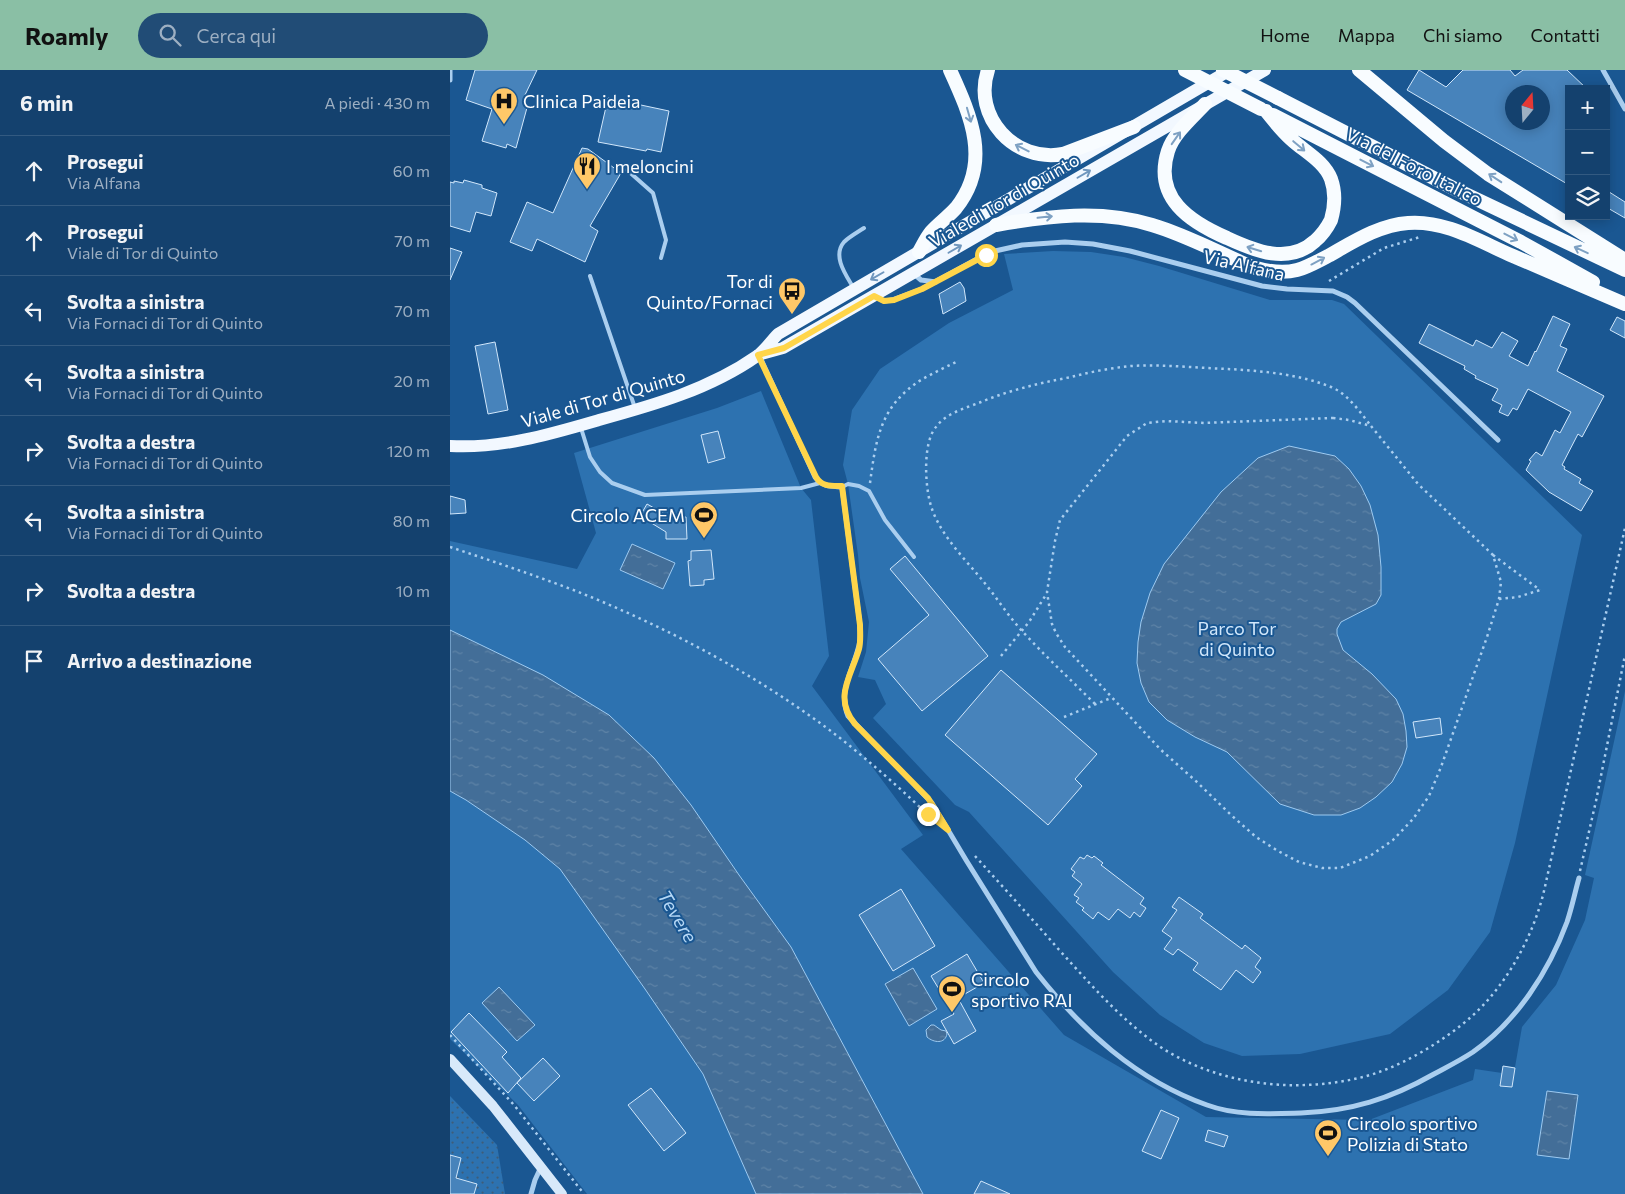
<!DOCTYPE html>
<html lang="it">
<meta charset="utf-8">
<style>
:root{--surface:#14416e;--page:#214c76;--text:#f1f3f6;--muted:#9dafc2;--line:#335a81;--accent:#8abfa5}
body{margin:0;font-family:Commissioner,sans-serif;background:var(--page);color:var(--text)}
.controls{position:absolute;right:15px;top:15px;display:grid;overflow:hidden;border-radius:0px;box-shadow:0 2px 12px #0003}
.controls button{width:45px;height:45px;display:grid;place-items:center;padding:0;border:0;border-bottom:1px solid var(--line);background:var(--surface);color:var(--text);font:25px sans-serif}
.compass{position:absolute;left:1055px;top:15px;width:45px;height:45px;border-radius:50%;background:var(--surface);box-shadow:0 2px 12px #0003;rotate:18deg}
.stop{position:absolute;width:15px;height:15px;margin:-11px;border:4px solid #ffd54a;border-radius:50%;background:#fff}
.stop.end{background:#ffd54a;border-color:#fff;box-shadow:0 1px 5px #0008}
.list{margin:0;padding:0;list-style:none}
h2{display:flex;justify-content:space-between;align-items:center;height:65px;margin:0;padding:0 20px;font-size:21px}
h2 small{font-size:16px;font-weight:400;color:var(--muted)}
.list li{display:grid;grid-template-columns:32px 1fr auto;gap:15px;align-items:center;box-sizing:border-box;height:70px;padding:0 20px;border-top:1px solid var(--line)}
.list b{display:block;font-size:19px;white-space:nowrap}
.list p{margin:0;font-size:16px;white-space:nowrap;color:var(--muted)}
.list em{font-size:16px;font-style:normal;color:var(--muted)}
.icon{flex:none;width:28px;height:28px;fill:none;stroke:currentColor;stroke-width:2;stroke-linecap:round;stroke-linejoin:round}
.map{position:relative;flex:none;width:1175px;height:1124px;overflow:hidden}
header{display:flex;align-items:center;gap:30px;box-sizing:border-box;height:70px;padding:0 25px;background:var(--accent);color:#111}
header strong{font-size:24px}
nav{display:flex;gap:28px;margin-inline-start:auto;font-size:18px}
.search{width:350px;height:45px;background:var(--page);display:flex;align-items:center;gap:12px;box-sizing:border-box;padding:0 18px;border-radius:28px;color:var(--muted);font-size:19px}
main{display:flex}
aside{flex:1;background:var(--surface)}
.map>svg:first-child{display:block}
.green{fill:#2d72b0}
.garden{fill:url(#garden-dots)}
.water{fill:url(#water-ripples);stroke:#9dcaf1}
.building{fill:#4783bb;stroke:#d1e7fb;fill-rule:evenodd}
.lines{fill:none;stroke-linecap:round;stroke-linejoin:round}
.path{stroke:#aaceef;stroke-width:2.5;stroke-dasharray:2.5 4;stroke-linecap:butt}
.service{stroke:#aaceef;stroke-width:4}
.minor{stroke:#aaceef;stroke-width:5}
.secondary{stroke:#d8e9fa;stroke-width:10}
.primary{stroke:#f2f8ff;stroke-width:12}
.trunk{stroke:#f8fcff;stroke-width:14}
.trunk-bridge{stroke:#f8fcff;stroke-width:14}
.oneway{stroke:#7ea1c3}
.oneway2{stroke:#7097be}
.route{stroke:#ffd54a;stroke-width:6}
.labels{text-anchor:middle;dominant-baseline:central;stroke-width:4;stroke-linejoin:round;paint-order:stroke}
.poi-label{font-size:18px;fill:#fff;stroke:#1a5792;text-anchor:start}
.street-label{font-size:18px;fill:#fff;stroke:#1a5792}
.park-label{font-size:18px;fill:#d1e7fb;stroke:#1a5792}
.water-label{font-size:19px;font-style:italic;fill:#b6d8f6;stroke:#1a5792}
</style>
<header>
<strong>Roamly</strong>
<div class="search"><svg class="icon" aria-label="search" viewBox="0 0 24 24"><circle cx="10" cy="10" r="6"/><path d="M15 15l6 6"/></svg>Cerca qui</div>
<nav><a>Home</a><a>Mappa</a><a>Chi siamo</a><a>Contatti</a></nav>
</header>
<main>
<aside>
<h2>6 min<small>A piedi · 430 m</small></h2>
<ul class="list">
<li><svg class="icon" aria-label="ahead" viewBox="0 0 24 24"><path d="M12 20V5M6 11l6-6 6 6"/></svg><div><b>Prosegui</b><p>Via Alfana</p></div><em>60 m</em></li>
<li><svg class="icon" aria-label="ahead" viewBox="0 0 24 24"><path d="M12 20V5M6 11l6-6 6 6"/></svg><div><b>Prosegui</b><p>Viale di Tor di Quinto</p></div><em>70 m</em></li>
<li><svg class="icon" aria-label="left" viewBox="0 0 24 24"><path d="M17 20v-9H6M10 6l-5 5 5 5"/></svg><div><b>Svolta a sinistra</b><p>Via Fornaci di Tor di Quinto</p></div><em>70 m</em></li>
<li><svg class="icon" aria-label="left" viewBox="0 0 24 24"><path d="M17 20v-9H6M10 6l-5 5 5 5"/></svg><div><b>Svolta a sinistra</b><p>Via Fornaci di Tor di Quinto</p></div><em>20 m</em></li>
<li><svg class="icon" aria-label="right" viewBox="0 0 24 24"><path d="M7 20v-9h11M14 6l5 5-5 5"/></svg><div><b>Svolta a destra</b><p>Via Fornaci di Tor di Quinto</p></div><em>120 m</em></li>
<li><svg class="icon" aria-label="left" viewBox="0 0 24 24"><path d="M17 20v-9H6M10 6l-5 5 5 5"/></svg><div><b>Svolta a sinistra</b><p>Via Fornaci di Tor di Quinto</p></div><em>80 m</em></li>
<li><svg class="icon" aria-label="right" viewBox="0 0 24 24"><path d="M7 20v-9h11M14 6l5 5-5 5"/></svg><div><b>Svolta a destra</b></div><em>10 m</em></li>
<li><svg class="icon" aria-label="arrive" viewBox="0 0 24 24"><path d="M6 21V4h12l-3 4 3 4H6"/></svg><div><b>Arrivo a destinazione</b></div></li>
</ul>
</aside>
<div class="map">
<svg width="1175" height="1124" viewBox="0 0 1175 1124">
<defs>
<pattern id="garden-dots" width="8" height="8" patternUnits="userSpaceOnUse" patternTransform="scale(1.25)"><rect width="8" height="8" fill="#2d72b0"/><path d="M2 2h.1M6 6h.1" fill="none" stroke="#3e5d79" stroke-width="1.8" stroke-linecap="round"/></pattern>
<pattern id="water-ripples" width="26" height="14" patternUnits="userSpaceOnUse" patternTransform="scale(1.25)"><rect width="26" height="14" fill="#436e98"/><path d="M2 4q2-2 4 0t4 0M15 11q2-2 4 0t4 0" fill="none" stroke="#5f84a7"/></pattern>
</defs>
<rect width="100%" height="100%" fill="#1a5792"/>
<!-- green -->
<path class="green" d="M603,181L641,182L674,187L709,196L820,230H882L894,234L1132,465L1065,773L1040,862L998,920L940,964L850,984L792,986L754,973L710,945L663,902L519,742L505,735L423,648L436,634L425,610L408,607L416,582L419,552L410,508L408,485L398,414L393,395L402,340L430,299L499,253L563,220L554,184Z
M311,321L351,418L361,430L379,586L362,616L473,765L451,779L614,965L756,1047L919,1050L1023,1010L1025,999L1052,1003L1053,996L1065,997L1072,957L1106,915L1135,850L1144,808L1135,805L1175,621V1124H473L341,877L289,805L241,735L204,688L169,654L0,564V471L127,499L146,463L124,383L267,338Z
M0,721L16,730L75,770L110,799L195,919L253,1004L306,1124H137L68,1035L0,969Z"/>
<!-- garden -->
<path class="garden" d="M0,1026L47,1075L55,1124H0Z"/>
<!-- water -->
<path class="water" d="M839,376L885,386L899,399L911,416L920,435L928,465L931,497V525L926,534L891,552L887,559V564L893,580L922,604L946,629L953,644L956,661L957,677L952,694L942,712L926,727L910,738L891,745H864L830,734L777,682L745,667L717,650L699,632L691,613L687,593L688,572L691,552L700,523L714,494L771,422L808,388Z
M182,474L225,493L213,519L170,500Z
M0,560L93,605L159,645L204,688L241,735L289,805L341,877L473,1124H306L253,1004L195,919L110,799L75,770L16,730L0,721Z
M463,898L487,939L459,956L435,914Z
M49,917L85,955L67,971L32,933Z
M481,955H484L491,960L496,961L497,964C495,974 484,973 477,967L476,960Z
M1097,1021L1128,1025L1119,1089L1087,1085Z"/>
<!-- building -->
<path class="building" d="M25,0H87L75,25L78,27L76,32L78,34L66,78L57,74L56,78L32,71L42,39L16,30Z
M969,0L996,17L1013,0H1060L1065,6L1073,0H1117L1137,19H1119V115L957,20ZM1062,22H1092V52H1062Z
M158,28L219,41L211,82L197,79L196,81L148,72Z
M132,78L138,79L171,103L140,156L148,161L135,192L87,169L82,181L60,172L77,132L103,143Z
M14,110L32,115V118L47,123L41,146L26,142L20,162L0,156V112L4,113V111L13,113Z
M1156,120L1175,132V148L1156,137Z
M0,178L12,182L0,210Z
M510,212L514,218L516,231L493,244L489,224Z
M1103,246L1120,254L1110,276L1117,279L1107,301L1154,326L1132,367L1128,364L1112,395L1115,397L1114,399L1131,409L1129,413L1143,421L1131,441L1099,422L1076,400L1081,391L1079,390L1086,382L1092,386L1105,360L1110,363L1121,342L1078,319L1067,340L1063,338L1058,346L1049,342L1052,335L1042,330L1048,319L1025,308L1026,306L1014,299L1015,296L969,273L979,254L1023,276L1026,270L1042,278L1052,262L1068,271L1059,286L1078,296L1085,281L1086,282Z
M1167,247L1175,251V268L1160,260Z
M45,272L58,340L38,344L25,276Z
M268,361L275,388L258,393L251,365Z
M0,426L15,430L16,443L0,444Z
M197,434L220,447H236L237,469H216V462L190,446Z
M261,480L264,509L254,510V515L240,516L238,491L241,490V481Z
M455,486L538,586L472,641L428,589L479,545L440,499Z
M551,600L647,684L625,709L632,716L598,755L495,665Z
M990,648L992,664L966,668L963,652Z
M637,785L642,788L644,786L653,793L651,795L694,828L690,834L696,838L690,847L684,842L680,848L668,839L659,850L648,842L643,849L632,840L634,838L626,832L629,828L624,825L632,814L622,806L625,802L621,799L630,787L634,789Z
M451,819L485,876L443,901L409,845Z
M729,827L753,844L750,848L792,879L795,875L811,888L805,897L811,902L803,913L786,900L771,920L743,900L748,893L728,879L723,885L714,879L722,868L712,861L727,840L722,837Z
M517,884L534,913L508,928L526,961L504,974L491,951L504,944L481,906Z
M19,943L57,982L52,987L71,1008L58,1023L1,962Z
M93,988L110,1006L84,1031L67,1013Z
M1053,996L1065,998L1062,1017L1050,1016Z
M201,1018L236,1063L214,1081L178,1035Z
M711,1040L729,1048L711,1089L692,1081Z
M758,1060L778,1066L774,1077L755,1071Z
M0,1085L11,1088L6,1108L27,1114L24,1124H0Z
M531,1111L560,1124H524Z"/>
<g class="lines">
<!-- path -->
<path class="path" d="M879,211L934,178L970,167
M883,348L899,350L921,356L968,414L1043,485L1051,512L1049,529L1037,567L991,697L979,726L963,749L943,770L920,786L890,798H872L849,792L828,781L806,767L781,745L748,713L710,679L615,577L606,563L602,554L597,522L605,471L610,450L677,366L697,353L716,351L754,353Z
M420,413C426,369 430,336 471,310C483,303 496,297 508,291
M0,477C42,491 84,505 126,521C219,558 311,607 390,668C420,692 449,717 476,743
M1043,485L1090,520
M1049,529L1068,527L1090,520
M551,586L579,552L597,523
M645,634C621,610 596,587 573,562C559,547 547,528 533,511C515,489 492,467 482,439C475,420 472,373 486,357C496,343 516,338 531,332C560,320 590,313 621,307C640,302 661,298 681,296C713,294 746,298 778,299C812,301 849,304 881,317C898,324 910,342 921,356
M614,647L661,628
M525,786C554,818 583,850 611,882C643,917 675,954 715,980C773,1015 844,1023 909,1008C948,999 991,973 1021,947C1056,916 1083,867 1094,821L1175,458
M1130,801L1146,731L1175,585
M0,965L64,1035L134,1124"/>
<!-- service -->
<path class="service" d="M177,100L203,123L216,170L211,188
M140,206L185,338
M403,217C396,205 382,186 394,172C399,167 408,162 414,158
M131,358L140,387L150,402L162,413L195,425L351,418L370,413
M392,417L398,414L409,416L419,421L435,450L464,487"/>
<!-- minor -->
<path class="minor" d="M1153,0L1175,39
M0,10V0
M464,204L471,210L486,212
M426,227L434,231L442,230L472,219L527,189L545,181L572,175L615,172L643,174L680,181L812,216L837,219L883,221L897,227L905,233L1048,370
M309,285L365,407C372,417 381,416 392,417L410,555C410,564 411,571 408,579C402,602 388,622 398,646L482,733L516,790L586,902C632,960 686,1010 757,1035C787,1046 819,1044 851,1043C901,1041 940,1029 984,1004C997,997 1011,990 1023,982C1067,951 1099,901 1117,852C1122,837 1125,822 1129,808
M81,1124L85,1110L91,1097"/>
<!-- secondary -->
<path class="secondary" d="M0,989L43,1036L112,1124"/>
<!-- primary -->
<path class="primary" d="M308,285L333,278L815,0
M0,376C51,379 101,364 149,350C204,335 260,319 307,286C315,280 321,271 328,264L780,0"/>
<!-- trunk -->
<path class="trunk" d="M538,0C522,47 565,93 613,84L684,57
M909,0L994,71L1038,104L1175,190
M828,28L1007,120L1175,200
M755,34C742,48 724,63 718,81C703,128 740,152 777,168C805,181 839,195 865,171C872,165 877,158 881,150C885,136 886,123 881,109C874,91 855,82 841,69C832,61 824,51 816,41
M823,45L1071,172L1143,212
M546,155C598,146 651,139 702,155C736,165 769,183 802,197C816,201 832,204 847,200C858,197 868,191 878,186C903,172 929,155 958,153C996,150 1030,172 1063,186C1100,202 1138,218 1175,234
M469,182C473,175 476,168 481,162C489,153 498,147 506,138C542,93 521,46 500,0"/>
<!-- trunk-bridge -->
<path class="trunk-bridge" d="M735,0L811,39
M773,0L828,28"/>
</g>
<!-- one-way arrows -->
<defs><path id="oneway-shaft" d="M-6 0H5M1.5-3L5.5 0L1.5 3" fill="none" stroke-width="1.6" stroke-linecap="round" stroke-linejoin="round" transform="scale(1.25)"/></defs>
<g class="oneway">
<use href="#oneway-shaft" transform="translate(519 45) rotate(74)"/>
<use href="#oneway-shaft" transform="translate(726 68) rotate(-55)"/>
<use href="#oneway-shaft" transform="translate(849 76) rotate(40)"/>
<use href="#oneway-shaft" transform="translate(572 78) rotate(-153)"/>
<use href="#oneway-shaft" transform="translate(917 93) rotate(27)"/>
<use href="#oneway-shaft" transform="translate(1045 108) rotate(-147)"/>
<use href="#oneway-shaft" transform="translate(595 147) rotate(-6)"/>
<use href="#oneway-shaft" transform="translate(1061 167) rotate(27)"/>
<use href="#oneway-shaft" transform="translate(804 179) rotate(-163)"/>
<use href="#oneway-shaft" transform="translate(1131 180) rotate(-155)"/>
<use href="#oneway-shaft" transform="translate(868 191) rotate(-28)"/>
</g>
<g class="oneway2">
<use href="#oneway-shaft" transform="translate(634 104) rotate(-30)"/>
<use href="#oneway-shaft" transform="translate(505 179) rotate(-30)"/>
<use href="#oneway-shaft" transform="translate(427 206) rotate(150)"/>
</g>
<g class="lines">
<!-- route -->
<path class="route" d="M478,744L498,760L478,728L405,654C383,627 401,607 409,579C411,571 410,563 410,555L392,416C381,416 372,417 366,407L308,285L334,278L424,226L434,231L444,230L472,219L536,185"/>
</g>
<!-- icons -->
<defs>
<g id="hospital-pin" transform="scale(1.4375)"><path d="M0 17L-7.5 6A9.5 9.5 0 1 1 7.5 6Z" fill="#ffc868" stroke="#1a5792"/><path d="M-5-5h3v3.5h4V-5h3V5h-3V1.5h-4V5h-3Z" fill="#111"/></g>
<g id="restaurant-pin" transform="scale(1.4375)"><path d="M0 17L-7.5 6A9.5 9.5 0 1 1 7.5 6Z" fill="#ffc868" stroke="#1a5792"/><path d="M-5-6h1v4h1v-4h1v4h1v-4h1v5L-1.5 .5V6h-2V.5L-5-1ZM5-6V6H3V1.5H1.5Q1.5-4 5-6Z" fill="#111"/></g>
<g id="bus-pin" transform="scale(1.4375)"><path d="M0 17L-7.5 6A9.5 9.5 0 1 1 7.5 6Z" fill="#ffc868" stroke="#1a5792"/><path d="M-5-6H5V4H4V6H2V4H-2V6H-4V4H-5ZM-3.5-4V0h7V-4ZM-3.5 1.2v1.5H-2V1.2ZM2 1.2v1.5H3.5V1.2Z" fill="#111"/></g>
<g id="stadium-pin" transform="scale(1.4375)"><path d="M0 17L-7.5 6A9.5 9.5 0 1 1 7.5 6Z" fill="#ffc868" stroke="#1a5792"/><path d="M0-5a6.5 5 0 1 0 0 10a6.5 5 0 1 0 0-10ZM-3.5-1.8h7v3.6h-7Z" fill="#111"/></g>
</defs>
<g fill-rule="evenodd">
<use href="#hospital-pin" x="54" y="31"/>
<use href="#restaurant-pin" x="137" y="96"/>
<use href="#bus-pin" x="342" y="221"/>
<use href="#stadium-pin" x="254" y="445"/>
<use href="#stadium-pin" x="502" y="919"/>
<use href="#stadium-pin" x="878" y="1063"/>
</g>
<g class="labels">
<!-- poi labels -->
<g class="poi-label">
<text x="73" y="31">Clinica Paideia</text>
<text x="156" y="96">I meloncini</text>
<text x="323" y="211" text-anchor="end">Tor di<tspan x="323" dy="21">Quinto/Fornaci</tspan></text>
<text x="235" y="445" text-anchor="end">Circolo ACEM</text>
<text x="521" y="909">Circolo<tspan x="521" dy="21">sportivo RAI</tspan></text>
<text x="897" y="1053">Circolo sportivo<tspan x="897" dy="21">Polizia di Stato</tspan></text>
</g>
<!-- street labels -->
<g class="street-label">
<text transform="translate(964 96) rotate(27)">Via del Foro Italico</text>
<text transform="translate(554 130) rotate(-30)">Viale di Tor di Quinto</text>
<text transform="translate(794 195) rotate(13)">Via Alfana</text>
<text transform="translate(153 328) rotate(-16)">Viale di Tor di Quinto</text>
</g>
<!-- park labels -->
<g class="park-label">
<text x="787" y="558">Parco Tor<tspan x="787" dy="21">di Quinto</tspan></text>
</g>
<!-- water labels -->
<g class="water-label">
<text transform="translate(228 846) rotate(59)">Tevere</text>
</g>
</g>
</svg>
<div class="controls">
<button>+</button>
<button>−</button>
<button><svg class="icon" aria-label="layers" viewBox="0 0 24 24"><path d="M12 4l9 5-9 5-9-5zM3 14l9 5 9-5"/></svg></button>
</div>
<svg class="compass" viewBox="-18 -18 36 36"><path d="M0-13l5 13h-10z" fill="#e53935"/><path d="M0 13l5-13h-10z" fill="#9dafc2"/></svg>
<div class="stop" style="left:536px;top:185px"></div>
<div class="stop end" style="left:478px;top:744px"></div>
</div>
</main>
